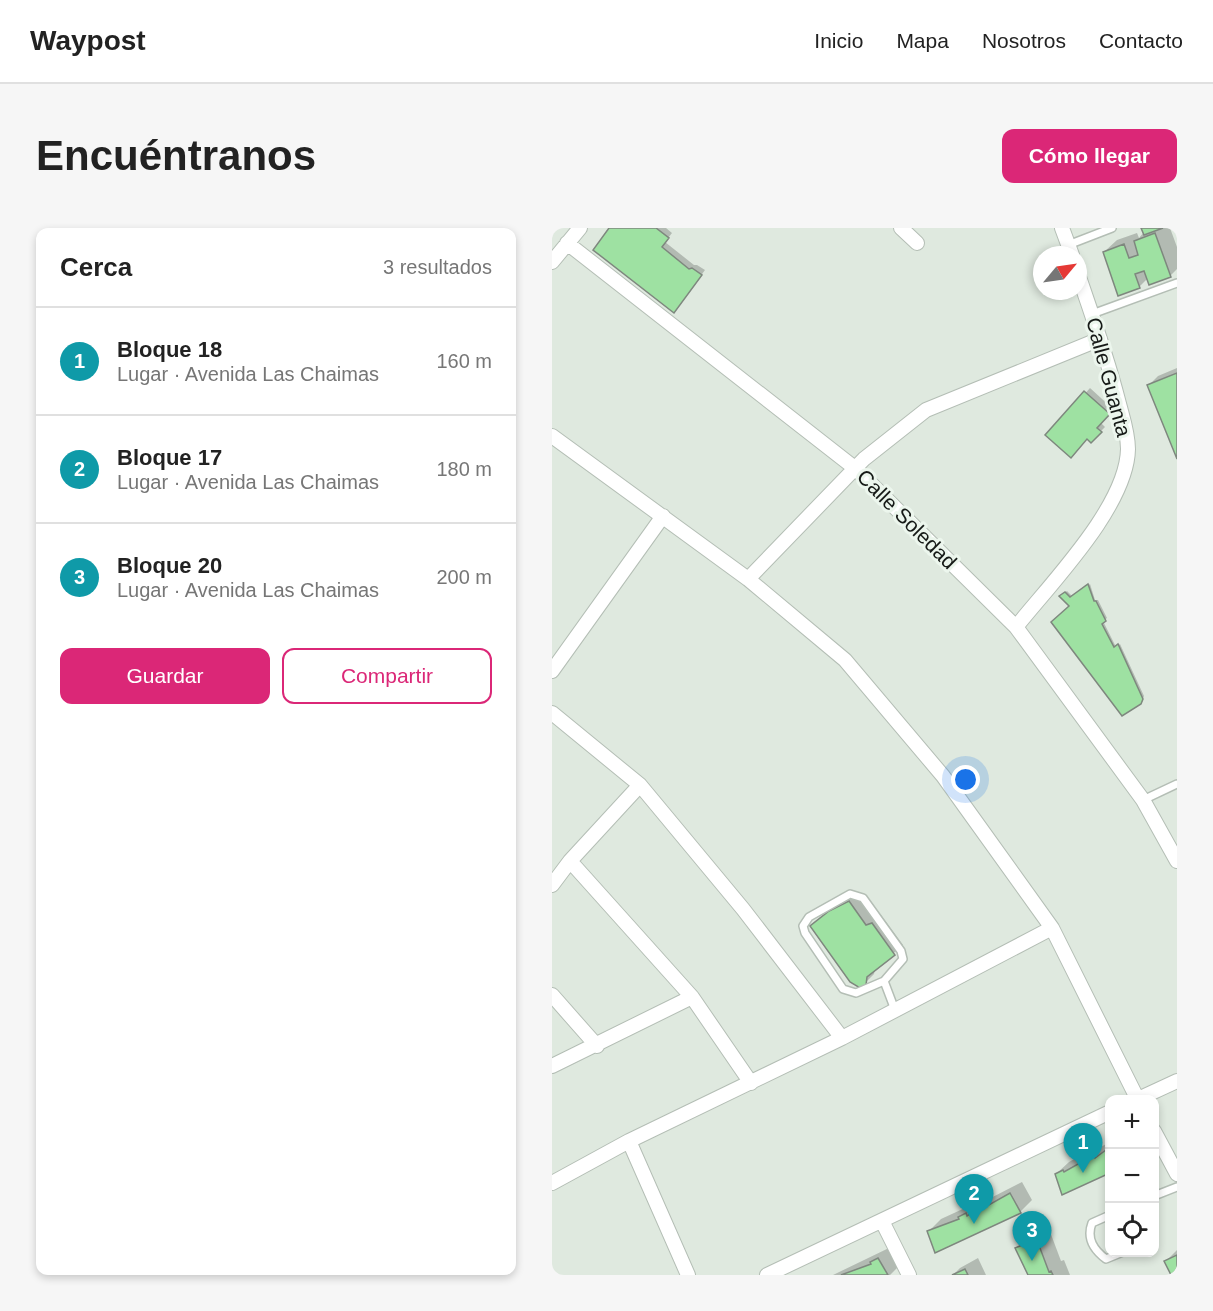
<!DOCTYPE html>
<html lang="es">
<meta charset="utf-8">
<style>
:root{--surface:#fff;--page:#f6f6f6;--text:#222;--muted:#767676;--line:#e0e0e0;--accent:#db2777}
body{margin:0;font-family:Arial,sans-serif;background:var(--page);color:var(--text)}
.controls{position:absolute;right:18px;bottom:18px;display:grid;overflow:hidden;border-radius:12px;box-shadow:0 3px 9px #0003}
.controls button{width:54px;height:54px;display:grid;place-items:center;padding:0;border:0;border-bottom:2px solid var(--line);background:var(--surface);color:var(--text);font:30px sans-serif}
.compass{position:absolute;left:481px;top:18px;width:54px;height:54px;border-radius:50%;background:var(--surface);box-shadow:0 3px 9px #0003;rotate:61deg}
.you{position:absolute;left:414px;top:552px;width:21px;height:21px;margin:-15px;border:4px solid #fff;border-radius:50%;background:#1a73e8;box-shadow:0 0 0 9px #1a73e833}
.badge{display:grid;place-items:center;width:39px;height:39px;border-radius:50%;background:var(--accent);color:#fff;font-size:20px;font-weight:700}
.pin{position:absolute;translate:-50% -50px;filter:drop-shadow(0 2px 3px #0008)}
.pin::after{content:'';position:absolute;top:32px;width:21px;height:18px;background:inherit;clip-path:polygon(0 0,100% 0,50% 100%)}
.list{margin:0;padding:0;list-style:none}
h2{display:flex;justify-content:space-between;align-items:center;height:78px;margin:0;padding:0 24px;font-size:26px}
h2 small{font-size:20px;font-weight:400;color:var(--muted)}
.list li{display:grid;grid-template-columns:39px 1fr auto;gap:18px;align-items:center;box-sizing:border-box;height:108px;padding:0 24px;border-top:2px solid var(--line)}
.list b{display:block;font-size:22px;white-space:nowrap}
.list p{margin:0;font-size:20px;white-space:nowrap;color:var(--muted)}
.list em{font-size:20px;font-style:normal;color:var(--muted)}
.actions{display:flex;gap:12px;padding:18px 24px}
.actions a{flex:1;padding:14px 0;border:2px solid var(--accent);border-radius:12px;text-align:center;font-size:21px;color:var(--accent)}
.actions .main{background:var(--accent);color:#fff}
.icon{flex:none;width:33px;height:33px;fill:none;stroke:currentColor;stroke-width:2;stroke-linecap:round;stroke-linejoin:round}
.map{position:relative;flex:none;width:625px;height:1047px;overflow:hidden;border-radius:12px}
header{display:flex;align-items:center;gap:36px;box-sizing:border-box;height:84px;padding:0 30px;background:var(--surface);border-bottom:2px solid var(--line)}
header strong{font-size:28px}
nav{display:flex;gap:33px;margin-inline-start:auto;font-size:21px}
.intro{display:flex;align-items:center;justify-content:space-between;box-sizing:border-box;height:144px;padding:0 36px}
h1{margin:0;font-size:42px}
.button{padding:15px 27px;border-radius:12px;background:var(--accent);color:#fff;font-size:21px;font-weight:700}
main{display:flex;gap:36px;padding:0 36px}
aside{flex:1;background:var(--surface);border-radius:12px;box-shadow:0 3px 9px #0003}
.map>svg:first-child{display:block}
.shadow{fill:#0003}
.building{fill:#9ee1a2;stroke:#7e877e;stroke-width:1.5}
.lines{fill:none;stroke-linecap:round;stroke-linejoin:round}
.lane-casing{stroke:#b4beb5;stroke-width:10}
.street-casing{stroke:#b4beb5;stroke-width:16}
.lane{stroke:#fff;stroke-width:7}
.street{stroke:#fff;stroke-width:14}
.labels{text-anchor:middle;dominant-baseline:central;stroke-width:6;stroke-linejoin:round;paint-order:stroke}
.street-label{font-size:21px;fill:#161a17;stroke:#ecf6ed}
</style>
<header>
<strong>Waypost</strong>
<nav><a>Inicio</a><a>Mapa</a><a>Nosotros</a><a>Contacto</a></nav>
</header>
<div class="intro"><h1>Encuéntranos</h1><a class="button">Cómo llegar</a></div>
<main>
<aside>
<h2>Cerca<small>3 resultados</small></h2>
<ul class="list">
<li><span class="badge" style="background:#0f9aa8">1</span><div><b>Bloque 18</b><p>Lugar · Avenida Las Chaimas</p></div><em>160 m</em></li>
<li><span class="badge" style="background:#0f9aa8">2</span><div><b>Bloque 17</b><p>Lugar · Avenida Las Chaimas</p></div><em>180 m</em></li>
<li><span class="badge" style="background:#0f9aa8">3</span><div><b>Bloque 20</b><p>Lugar · Avenida Las Chaimas</p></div><em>200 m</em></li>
</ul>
<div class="actions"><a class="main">Guardar</a><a>Compartir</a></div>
</aside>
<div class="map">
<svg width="625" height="1047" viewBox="0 0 625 1047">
<rect width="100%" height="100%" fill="#dfe9df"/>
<!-- shadow -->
<path class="shadow" d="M59,0H114L120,5L113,14L142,37H145L153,42L126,79Z
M591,0H618L625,19V41L618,48L596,50L587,59L552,24L565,12L585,5L587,10L592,4Z
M625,140V227L597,157L606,148Z
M538,160L561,181L549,195L553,199L543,209L496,207Z
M538,356L543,372H546L555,390L551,393L564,419L568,416L592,468L590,473L510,367L515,363L520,368Z
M306,665L324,689L329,687L351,717L323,741L322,746L313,755L304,758L260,699L288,675Z
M554,916L558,917V944L504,946L517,934L524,930L525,933Z
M470,954L480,972L468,984L376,1004L389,991L426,974L427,976Z
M497,1001L509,1033L512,1032L518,1047H477L465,1020L478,1008Z
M339,1019L349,1036L338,1047H281Z
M625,1022V1047H621L614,1033Z
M426,1030L434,1047H401L408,1040Z"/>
<!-- building -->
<path class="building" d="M57,0H104L117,10L110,19L137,41L140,40L150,47L122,85L41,22Z
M589,0H611L592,7Z
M603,5L619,49L597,57L592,43L583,46L588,60L566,68L551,24L572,16L577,30L586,27L582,13Z
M625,145V231L595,157Z
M532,163L558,186L545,200L550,204L539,215L535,211L519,230L493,207Z
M536,356L542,373H544L554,393L550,396L562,419L566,416L591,471L589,476L570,488L499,394L517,378L507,368L513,364L518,369Z
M297,673L314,697L320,695L343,727L315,749L314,757L308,760L298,754L258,698L277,683Z
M554,922L558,923V945L510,967L503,946L511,942L512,944L542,927L543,930Z
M458,965L469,985L383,1025L375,1003L407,991L406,989L414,985L415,988L427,979L428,982Z
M482,1012H485L497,1044L499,1043L501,1047H476L463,1020Z
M625,1027V1047H619L612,1033Z
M326,1030L336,1047H289L319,1036L318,1034Z
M413,1041L416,1047H400Z"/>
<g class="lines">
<!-- lane casing -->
<g class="lane-casing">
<path id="lane" d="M516,17L560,0
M540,86L625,55
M591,572L625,556
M298,666L311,670L349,723L351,731L332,753L304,765L291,761L253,705L251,698L257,689Z
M332,753L343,782
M602,968L625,959
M558,987L540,995C534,1011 542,1022 554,1031L571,1024
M602,995V1006"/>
</g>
<!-- street casing -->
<g class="street-casing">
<path id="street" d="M349,0L365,15
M510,0L520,27
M15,15L304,241L464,399L591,572L625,633
M0,34L28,0
M0,208L196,351L293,432L391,548L500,700L586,872
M196,351L312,231L374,182L548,111
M464,399C499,355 575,278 576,221C576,204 570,188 566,172C555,129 540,87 526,46
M0,443L111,288
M0,485L88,557L191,681L290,810
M18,633L140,769L199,855
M0,657L18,633L88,557
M0,767L45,818
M0,838L140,769
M584,872L625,853
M602,903L625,946
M77,913L136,1047
M0,955L77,913L290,810L500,700
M330,993L357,1047
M215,1047L558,884"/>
</g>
<!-- lane -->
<use href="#lane" class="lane"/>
<!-- street -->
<use href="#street" class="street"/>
</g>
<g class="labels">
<!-- street labels -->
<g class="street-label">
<text transform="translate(557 149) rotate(75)">Calle Guanta</text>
<text transform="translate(355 291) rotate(45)">Calle Soledad</text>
</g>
</g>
</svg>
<div class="controls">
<button>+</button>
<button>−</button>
<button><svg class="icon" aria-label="locate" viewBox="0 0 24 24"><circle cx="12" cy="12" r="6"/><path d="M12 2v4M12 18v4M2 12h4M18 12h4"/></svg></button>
</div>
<svg class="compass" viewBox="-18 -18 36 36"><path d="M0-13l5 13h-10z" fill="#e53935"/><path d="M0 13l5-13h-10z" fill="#767676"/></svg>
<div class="you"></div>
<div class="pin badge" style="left:531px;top:945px;background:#0f9aa8">1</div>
<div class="pin badge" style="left:422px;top:996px;background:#0f9aa8">2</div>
<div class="pin badge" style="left:480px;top:1033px;background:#0f9aa8">3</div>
</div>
</main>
